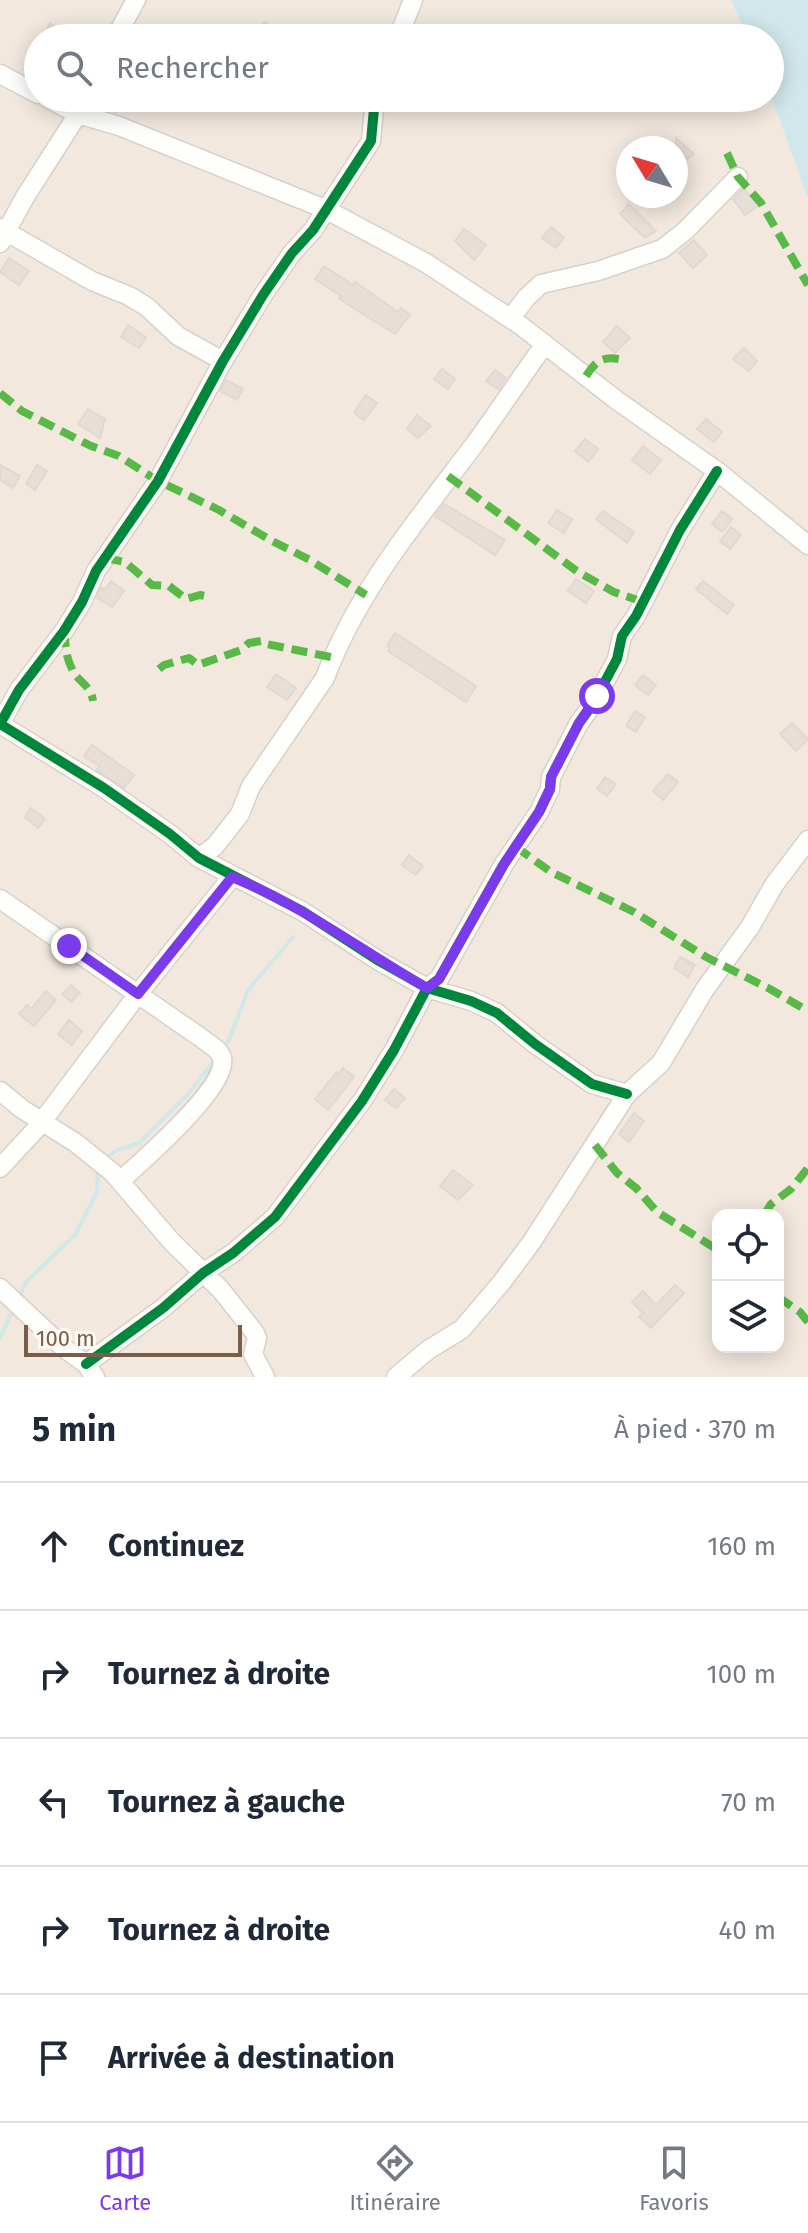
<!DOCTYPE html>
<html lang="fr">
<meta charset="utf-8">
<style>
:root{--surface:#fff;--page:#f6f6f7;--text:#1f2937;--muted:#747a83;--line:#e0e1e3;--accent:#7c3aed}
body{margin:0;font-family:"Fira Sans",sans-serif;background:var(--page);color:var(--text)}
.controls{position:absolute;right:24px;bottom:24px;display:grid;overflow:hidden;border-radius:16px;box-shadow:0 4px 20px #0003}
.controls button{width:72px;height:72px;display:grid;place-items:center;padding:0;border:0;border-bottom:2px solid var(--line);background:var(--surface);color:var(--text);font:40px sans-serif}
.compass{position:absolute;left:616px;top:136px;width:72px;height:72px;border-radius:50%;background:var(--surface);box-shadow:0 4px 20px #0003;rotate:308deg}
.scale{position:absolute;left:24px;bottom:20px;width:218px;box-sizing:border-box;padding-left:8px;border:4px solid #7a5c4d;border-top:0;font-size:22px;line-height:28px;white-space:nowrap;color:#7a5c4d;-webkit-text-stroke:6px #fffaf3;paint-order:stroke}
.stop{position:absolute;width:24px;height:24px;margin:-18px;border:6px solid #7c3aed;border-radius:50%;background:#fff}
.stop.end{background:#7c3aed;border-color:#fff;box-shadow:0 2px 8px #0008}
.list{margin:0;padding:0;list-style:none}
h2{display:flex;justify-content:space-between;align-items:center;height:104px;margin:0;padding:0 32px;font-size:34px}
h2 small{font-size:26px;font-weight:400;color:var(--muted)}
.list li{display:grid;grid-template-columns:52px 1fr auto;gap:24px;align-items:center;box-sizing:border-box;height:128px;padding:0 32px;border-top:2px solid var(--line)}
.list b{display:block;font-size:30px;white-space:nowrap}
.list em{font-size:26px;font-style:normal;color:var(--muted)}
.icon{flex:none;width:44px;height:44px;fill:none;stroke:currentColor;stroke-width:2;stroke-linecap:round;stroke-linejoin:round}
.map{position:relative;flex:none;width:808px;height:1377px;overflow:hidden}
.search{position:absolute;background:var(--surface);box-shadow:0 4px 20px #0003;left:24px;right:24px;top:24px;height:88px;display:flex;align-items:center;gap:20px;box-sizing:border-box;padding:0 28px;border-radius:44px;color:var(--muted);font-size:30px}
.sheet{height:744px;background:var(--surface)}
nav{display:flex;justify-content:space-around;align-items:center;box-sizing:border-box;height:112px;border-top:2px solid var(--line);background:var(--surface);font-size:22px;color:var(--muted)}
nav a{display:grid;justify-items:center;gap:4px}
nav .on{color:var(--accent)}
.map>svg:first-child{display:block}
.residential{fill:#f2e8de;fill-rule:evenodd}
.water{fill:#d0e8ea}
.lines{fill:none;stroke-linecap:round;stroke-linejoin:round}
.stream{stroke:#d0e8ea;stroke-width:4}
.building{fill:#e6ded7;stroke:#e2d8d2;stroke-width:2}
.minor-casing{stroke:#d7d1cb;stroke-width:21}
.minor{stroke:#fefefd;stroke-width:18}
.quiet{stroke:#58b947;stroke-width:8;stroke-dasharray:16 8;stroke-linecap:butt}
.cycleway-casing{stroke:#fffaf3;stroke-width:15}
.cycleway{stroke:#00873e;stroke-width:10}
.route{stroke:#7c3aed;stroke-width:10}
</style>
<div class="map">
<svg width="808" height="1377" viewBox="0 0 808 1377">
<rect width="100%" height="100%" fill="#f9f5f0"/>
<!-- residential -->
<path class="residential" d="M0,0H731L747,38H38V98H770V93L808,199V1377H0ZM628,148H676V196H628ZM718,1215H778V1347H718Z"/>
<!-- water -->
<path class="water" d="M731,0H808V199L770,93V38H747Z"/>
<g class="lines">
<!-- stream -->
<path class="stream" d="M223,1048L229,1040L248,990L293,937
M105,1159L117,1150L139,1143L189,1093L215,1059
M18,1300L25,1283L75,1235L97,1192L98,1168
M0,1338L14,1307"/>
</g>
<!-- building -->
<path class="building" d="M265,22L285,38H252Z
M50,23L59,31L55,38H43Z
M96,98H125L116,112Z
M676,138L694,154L676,168Z
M744,188L758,206L745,215L733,199Z
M629,204L656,231L645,238L620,214Z
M551,227L564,238L556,248L542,238Z
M464,229L486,245L474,260L455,241Z
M694,240L707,255L693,268L679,253Z
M9,258L29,271L19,285L0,272Z
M324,266L353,285L355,282L398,312L401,308L410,315L395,334L350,306L339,298L341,296L315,279Z
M128,325L146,337L139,348L121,337Z
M617,326L630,338L615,353L603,342Z
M744,348L757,361L749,371L733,359Z
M442,369L455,379L448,389L434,379Z
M495,370L506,378L498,389L486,381Z
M226,380L243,389L237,400L220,391Z
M366,395L377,403L364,420L354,413Z
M88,409L105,419L100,438L78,424Z
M417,415L431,426L418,438L407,429Z
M706,419L722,432L714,442L697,429Z
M585,439L598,449L588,462L575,451Z
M643,446L661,460L650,474L632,460Z
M0,465L20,476L13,488L0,480Z
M37,465L47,471L35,490L26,484Z
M444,504L505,540L495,555L435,516Z
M557,510L572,519L564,533L548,523Z
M603,511L634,532L627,543L596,519Z
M722,511L732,519L722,532L712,524Z
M731,527L741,535L730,549L720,541Z
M576,579L594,591L586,603L568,591Z
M111,581L124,591L112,607L97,598L101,588L105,590Z
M703,581L734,605L727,614L696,589Z
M395,633L476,686L466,702L388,651L390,648L387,646Z
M276,674L296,688L287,700L267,687Z
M643,675L656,685L648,695L635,685Z
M635,711L645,717L636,732L626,726Z
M792,723L808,739L796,751L780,734Z
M92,745L134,775L124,788L97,770L99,766L84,756Z
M668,774L678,782L663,800L653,791Z
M605,777L616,784L607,796L597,789Z
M31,808L45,819L38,828L25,817Z
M409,855L423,866L416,875L402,865Z
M680,957L695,965L688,977L674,968Z
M71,985L80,993L71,1002L62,994Z
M46,991L56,1000L34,1026L19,1014L27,1005L31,1009Z
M69,1020L82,1031L72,1045L58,1034Z
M343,1068L354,1077L328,1110L315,1099L337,1072L339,1074Z
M394,1089L405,1098L396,1108L385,1100Z
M634,1113L644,1121L629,1142L619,1134Z
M453,1170L473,1185L458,1200L440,1186Z
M675,1285L684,1293L651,1328L639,1317L643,1313L632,1302L643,1291L656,1305Z"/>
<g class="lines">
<!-- minor casing -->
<g class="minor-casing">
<path id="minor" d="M115,38L136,0
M398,38L413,0
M0,74L38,94
M47,98L78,114L119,126L325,209L426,263L520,325L615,399L717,471L808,545
M375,98L371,141L313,230L292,253L263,295L223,361L158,481L96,571L82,602L64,631L19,690L0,724L104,788L170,834L199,858L302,911L379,961L427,988L471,1001L497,1013L535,1044L592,1084L627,1094
M0,228L92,281L129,296L147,307L178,336L223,361
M0,243L25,197L78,114L84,98
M511,318L526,298L541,284L598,271L662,249L685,231L738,177
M199,858L215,846L240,814L251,786L325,678C357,591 419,518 474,445C498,412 521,377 545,344
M0,899L200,1037C207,1043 220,1049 222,1058C229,1086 141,1162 120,1181
M0,1091L22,1109L76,1143L113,1173L171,1241L221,1290L255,1333L257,1338L253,1354L265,1377
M0,1168L38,1127L138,994L232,877
M0,1288L64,1348L86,1364L95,1377
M86,1364L163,1308L203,1273L233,1253L275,1217L362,1101L394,1050L427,988L439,979L504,864L539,812L550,789L551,777L579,723L593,704L617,659L622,636L636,616L680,530L717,471
M396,1377L428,1350L462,1329L502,1282L531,1243L627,1094L661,1063L705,989L750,927L774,885L808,840"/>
</g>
<!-- minor -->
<use href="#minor" class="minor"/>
<!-- quiet -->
<path class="quiet" d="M727,153L738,177L761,203L808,285
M586,376C595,362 602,356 619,359
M0,393L22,411L91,446L119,456L158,481L219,510L272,541L310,560L366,595
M448,476L578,572L614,592L643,602
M106,558L125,562L152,585L169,586L186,599L200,595L211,597
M64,631C66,645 65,655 72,669C77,681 91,685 93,701
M159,669L164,665L189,658L198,665L241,650L249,643L261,641L266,644L331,657
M516,847L551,872L634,912L706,957L770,989L808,1011
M595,1145L617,1173L636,1188L657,1212L718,1250
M764,1215L771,1204L791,1189L808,1168
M778,1297L800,1312L808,1322"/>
<!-- cycleway casing -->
<g class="cycleway-casing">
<path id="cycleway" d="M375,98L371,141L313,230L292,253L263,295L223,361L158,481L96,571L82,602L64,631L19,690L0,724L104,788L170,834L199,858L302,911L379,961L427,988L471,1001L497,1013L535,1044L592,1084L627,1094
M86,1364L163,1308L203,1273L233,1253L275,1217L362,1101L394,1050L427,988L439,979L504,864L539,812L550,789L551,777L579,723L593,704L617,659L622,636L636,616L680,530L717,471"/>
</g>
<!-- cycleway -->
<use href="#cycleway" class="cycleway"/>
</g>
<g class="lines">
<!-- route -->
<path class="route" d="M69,946L138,994L232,877C302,905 362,951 427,988L439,979L504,864L539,812L550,789L551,777L579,723L597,696"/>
</g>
</svg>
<div class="controls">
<button><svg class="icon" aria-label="locate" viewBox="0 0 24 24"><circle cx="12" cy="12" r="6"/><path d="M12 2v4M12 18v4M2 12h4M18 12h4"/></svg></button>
<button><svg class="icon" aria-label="layers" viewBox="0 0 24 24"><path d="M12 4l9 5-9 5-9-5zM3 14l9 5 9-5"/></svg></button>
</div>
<svg class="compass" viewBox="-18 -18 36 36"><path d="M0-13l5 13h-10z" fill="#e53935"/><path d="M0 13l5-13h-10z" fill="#747a83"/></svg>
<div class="scale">100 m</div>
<div class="stop" style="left:597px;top:696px"></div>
<div class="stop end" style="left:69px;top:946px"></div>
<div class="search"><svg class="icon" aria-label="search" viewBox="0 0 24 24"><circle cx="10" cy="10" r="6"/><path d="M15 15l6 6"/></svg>Rechercher</div>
</div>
<section class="sheet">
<h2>5 min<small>À pied · 370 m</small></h2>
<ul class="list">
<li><svg class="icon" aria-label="ahead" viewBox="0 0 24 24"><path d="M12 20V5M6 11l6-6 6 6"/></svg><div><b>Continuez</b></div><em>160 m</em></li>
<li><svg class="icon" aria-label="right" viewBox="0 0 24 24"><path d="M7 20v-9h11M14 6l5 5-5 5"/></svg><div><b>Tournez à droite</b></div><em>100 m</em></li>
<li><svg class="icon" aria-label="left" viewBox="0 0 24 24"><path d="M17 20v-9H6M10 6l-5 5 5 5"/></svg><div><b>Tournez à gauche</b></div><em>70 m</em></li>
<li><svg class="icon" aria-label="right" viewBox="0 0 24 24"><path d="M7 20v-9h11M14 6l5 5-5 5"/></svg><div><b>Tournez à droite</b></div><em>40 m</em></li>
<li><svg class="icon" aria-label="arrive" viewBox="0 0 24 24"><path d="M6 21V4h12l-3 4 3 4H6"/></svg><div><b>Arrivée à destination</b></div></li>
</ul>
</section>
<nav>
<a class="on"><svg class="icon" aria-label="map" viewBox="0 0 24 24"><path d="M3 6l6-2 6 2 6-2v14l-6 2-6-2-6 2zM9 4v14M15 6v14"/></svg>Carte</a>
<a><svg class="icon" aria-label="directions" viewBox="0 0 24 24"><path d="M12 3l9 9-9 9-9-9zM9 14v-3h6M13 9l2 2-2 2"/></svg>Itinéraire</a>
<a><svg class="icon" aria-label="saved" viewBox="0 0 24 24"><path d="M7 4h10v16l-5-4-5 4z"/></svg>Favoris</a>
</nav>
